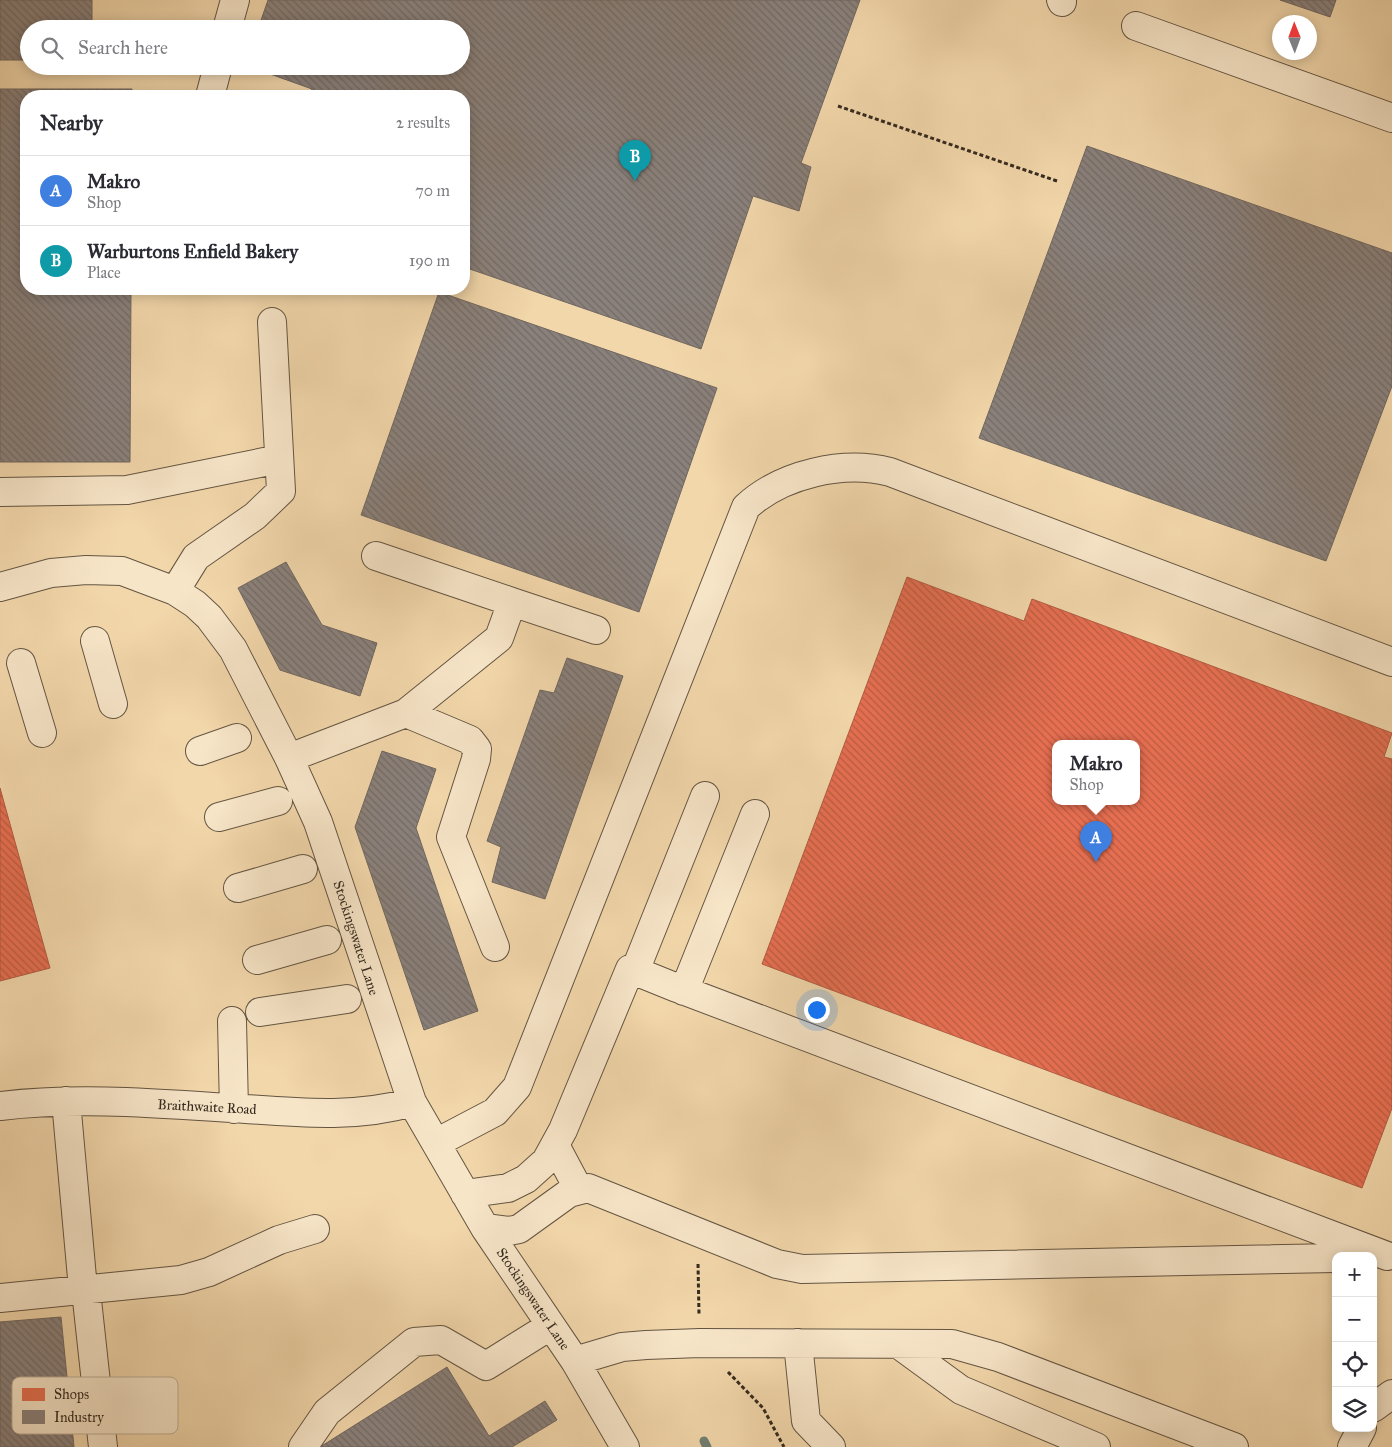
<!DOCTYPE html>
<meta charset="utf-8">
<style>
:root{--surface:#fff;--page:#f2f2f3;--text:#2b2b33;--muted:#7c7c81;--line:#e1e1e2;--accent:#8f2418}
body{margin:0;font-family:"IM FELL Great Primer",serif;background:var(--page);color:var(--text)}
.controls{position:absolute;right:15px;bottom:15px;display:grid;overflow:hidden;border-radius:10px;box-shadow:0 2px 12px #0003}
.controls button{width:45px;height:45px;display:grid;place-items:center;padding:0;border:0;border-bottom:1px solid var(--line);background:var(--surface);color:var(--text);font:25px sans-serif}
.compass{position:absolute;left:1272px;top:15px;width:45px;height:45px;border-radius:50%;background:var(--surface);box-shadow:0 2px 12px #0003;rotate:359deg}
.you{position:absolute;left:816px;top:1009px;width:18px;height:18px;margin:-12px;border:4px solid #fff;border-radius:50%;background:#1a73e8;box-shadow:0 0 0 8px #1a73e833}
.badge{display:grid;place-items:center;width:32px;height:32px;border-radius:50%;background:var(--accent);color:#fff;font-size:16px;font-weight:700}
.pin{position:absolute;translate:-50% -41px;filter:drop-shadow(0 1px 2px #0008)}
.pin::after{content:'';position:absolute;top:26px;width:18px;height:15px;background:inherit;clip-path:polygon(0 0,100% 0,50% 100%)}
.popup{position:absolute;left:1052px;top:740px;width:88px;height:65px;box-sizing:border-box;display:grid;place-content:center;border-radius:10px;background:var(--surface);filter:drop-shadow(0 1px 4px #0005);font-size:16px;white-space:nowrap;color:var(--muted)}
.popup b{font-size:19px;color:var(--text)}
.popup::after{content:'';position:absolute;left:50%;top:100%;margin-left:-10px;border:10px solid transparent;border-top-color:var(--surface)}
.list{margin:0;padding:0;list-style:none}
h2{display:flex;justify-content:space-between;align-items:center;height:65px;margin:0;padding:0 20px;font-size:21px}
h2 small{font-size:16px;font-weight:400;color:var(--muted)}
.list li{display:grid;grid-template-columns:32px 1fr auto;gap:15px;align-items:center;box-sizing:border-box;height:70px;padding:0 20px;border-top:1px solid var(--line)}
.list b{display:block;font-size:19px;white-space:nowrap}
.list p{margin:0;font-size:16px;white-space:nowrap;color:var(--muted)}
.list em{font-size:16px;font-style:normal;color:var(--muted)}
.icon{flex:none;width:28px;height:28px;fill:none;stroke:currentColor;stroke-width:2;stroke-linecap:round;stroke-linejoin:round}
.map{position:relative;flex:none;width:1392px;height:1447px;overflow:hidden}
.search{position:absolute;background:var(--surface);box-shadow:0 2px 12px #0003;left:20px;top:20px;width:450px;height:55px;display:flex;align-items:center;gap:12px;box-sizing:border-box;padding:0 18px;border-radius:28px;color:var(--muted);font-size:19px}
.panel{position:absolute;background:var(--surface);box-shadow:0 2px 12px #0003;left:20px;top:90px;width:450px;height:205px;border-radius:20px}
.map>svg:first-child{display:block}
.shops{fill:url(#shops-back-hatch);stroke:#b25a42;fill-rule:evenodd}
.industry{fill:url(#industry-back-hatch);stroke:#706760}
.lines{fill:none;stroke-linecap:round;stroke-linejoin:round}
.stream{stroke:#728074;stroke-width:9}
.minor-casing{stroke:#645542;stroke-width:30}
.path{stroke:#352a1f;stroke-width:3;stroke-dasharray:4 2.5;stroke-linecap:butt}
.minor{stroke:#f7e5c8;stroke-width:28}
.labels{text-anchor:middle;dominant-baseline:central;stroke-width:5;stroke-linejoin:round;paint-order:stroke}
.street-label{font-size:14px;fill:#352a1f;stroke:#f7e5c8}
.key{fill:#f7e5c8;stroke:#bdad95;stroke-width:1}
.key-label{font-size:14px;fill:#352a1f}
</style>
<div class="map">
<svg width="1392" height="1447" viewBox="0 0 1392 1447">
<defs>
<pattern id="shops-back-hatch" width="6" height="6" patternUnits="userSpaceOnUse" patternTransform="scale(1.25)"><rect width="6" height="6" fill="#e76f51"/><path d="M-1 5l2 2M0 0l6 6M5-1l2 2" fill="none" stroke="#bc5b43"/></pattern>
<pattern id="industry-back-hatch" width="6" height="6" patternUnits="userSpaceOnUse" patternTransform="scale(1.25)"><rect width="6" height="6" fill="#8a817c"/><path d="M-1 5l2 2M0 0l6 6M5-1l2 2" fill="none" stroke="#726a65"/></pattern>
</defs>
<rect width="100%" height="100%" fill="#f2d7ab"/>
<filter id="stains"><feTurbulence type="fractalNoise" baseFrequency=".004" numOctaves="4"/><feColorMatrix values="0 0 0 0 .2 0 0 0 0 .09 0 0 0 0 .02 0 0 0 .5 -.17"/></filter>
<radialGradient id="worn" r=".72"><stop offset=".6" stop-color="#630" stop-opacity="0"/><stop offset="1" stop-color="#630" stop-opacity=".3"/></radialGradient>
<!-- shops -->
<path class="shops" d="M907,577L1024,621L1032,599L1392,733L1384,757L1392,759V1108L1362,1188L762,964ZM1056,743H1136V801H1056Z
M0,788L50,968L0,981Z"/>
<!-- industry -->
<path class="industry" d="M0,0H92V29H29V60H0Z
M268,0H860L801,163L811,167L799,211L753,196L701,349L464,267V96H309L312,89L248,66H461V29H258Z
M1280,0H1336L1330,17Z
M0,89H132V96H26V289H131L130,462H0Z
M1087,146L1392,253V386L1326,561L979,438Z
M439,292L717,388L639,612L361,515Z
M286,562L322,625L377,643L360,696L280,670L238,588Z
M567,658L623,676L545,899L492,882L501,847L487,841L540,690L554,693Z
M382,751L436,769L416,828L478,1011L424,1030L355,827Z
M61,1317L74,1447H0V1322Z
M447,1367L489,1436L545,1401L557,1420L512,1447H320Z"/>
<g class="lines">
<!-- stream -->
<path class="stream" d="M704,1441L707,1447"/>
<!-- minor casing -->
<g class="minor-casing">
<path id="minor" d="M1061,0L1062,2
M1136,26L1392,118
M227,29L235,0
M210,96L218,66
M0,492L127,490L279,459
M376,556L512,602L499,638L406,713
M0,587L51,573L86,570L122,571L175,591L195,604L209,617L233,649L289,758L318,822L412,1102L485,1228L575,1361L625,1447
M175,591L196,557L255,516L281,491L272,322
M512,602L596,630
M95,641L113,704
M21,663L42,733
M200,751L237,738
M289,758L406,713L470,740L477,749L476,759L451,837L495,947
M219,817L278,801
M238,888L303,869
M257,960L327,940
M635,971L705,796
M684,991L755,814
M260,1012L347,999
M232,1021L234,1109
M66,1101L83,1289L87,1300L103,1447
M0,1106C81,1096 165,1104 246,1109C302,1113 358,1118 412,1102
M436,1143L495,1112L517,1087L746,507C782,474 843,460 890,472L1392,662
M555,1145L579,1190
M465,1194L508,1188L526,1179L546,1161L563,1130L630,969L677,988L1387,1256
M485,1228L509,1231L519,1229L569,1193L588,1188L777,1264L802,1269L1336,1258
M0,1298L181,1280L209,1272L279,1240L315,1229
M798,1343L806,1421L831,1447
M898,1344L961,1390L1096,1447
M575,1361L622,1347L646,1345L700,1343L952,1344L998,1357L1234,1447
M1373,1408L1392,1394
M303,1447L327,1412L414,1342L441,1340L486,1366L550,1326
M1352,1447L1362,1428"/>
</g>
<!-- path -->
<path class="path" d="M838,106L1057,181
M698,1264L699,1315
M728,1372L763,1408L784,1447"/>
<!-- minor -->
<use href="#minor" class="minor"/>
</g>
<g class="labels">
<!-- street labels -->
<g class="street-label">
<text transform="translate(356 938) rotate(72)">Stockingswater Lane</text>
<text transform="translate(207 1107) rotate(3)">Braithwaite Road</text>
<text transform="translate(533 1299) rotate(56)">Stockingswater Lane</text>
</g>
</g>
<!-- legend -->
<rect x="12" y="1377" width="166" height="57" rx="8" class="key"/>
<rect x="22" y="1388" width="23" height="13" fill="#e76f51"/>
<rect x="22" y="1410" width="23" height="14" fill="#8a817c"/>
<g class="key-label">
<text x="54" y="1399">Shops</text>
<text x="54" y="1422">Industry</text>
</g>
<rect width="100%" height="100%" filter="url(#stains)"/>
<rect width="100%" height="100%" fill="url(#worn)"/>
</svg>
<div class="controls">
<button>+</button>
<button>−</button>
<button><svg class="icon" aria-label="locate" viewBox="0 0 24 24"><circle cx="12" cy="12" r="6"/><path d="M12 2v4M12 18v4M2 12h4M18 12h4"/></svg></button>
<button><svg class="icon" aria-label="layers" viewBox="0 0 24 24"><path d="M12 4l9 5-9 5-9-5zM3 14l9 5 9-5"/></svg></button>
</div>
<svg class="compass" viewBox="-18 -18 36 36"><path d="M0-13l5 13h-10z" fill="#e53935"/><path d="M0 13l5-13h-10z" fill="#7c7c81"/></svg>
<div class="you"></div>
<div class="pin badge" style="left:1096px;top:862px;background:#3f7fe0">A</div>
<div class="popup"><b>Makro</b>Shop</div>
<div class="pin badge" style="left:635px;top:181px;background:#0f9aa8">B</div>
<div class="search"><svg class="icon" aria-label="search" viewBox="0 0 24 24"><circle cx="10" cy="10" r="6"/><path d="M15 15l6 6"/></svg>Search here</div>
<section class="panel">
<h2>Nearby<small>2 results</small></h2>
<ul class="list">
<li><span class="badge" style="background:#3f7fe0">A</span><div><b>Makro</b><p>Shop</p></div><em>70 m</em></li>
<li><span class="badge" style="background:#0f9aa8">B</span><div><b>Warburtons Enfield Bakery</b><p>Place</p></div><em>190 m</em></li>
</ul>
</section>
</div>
